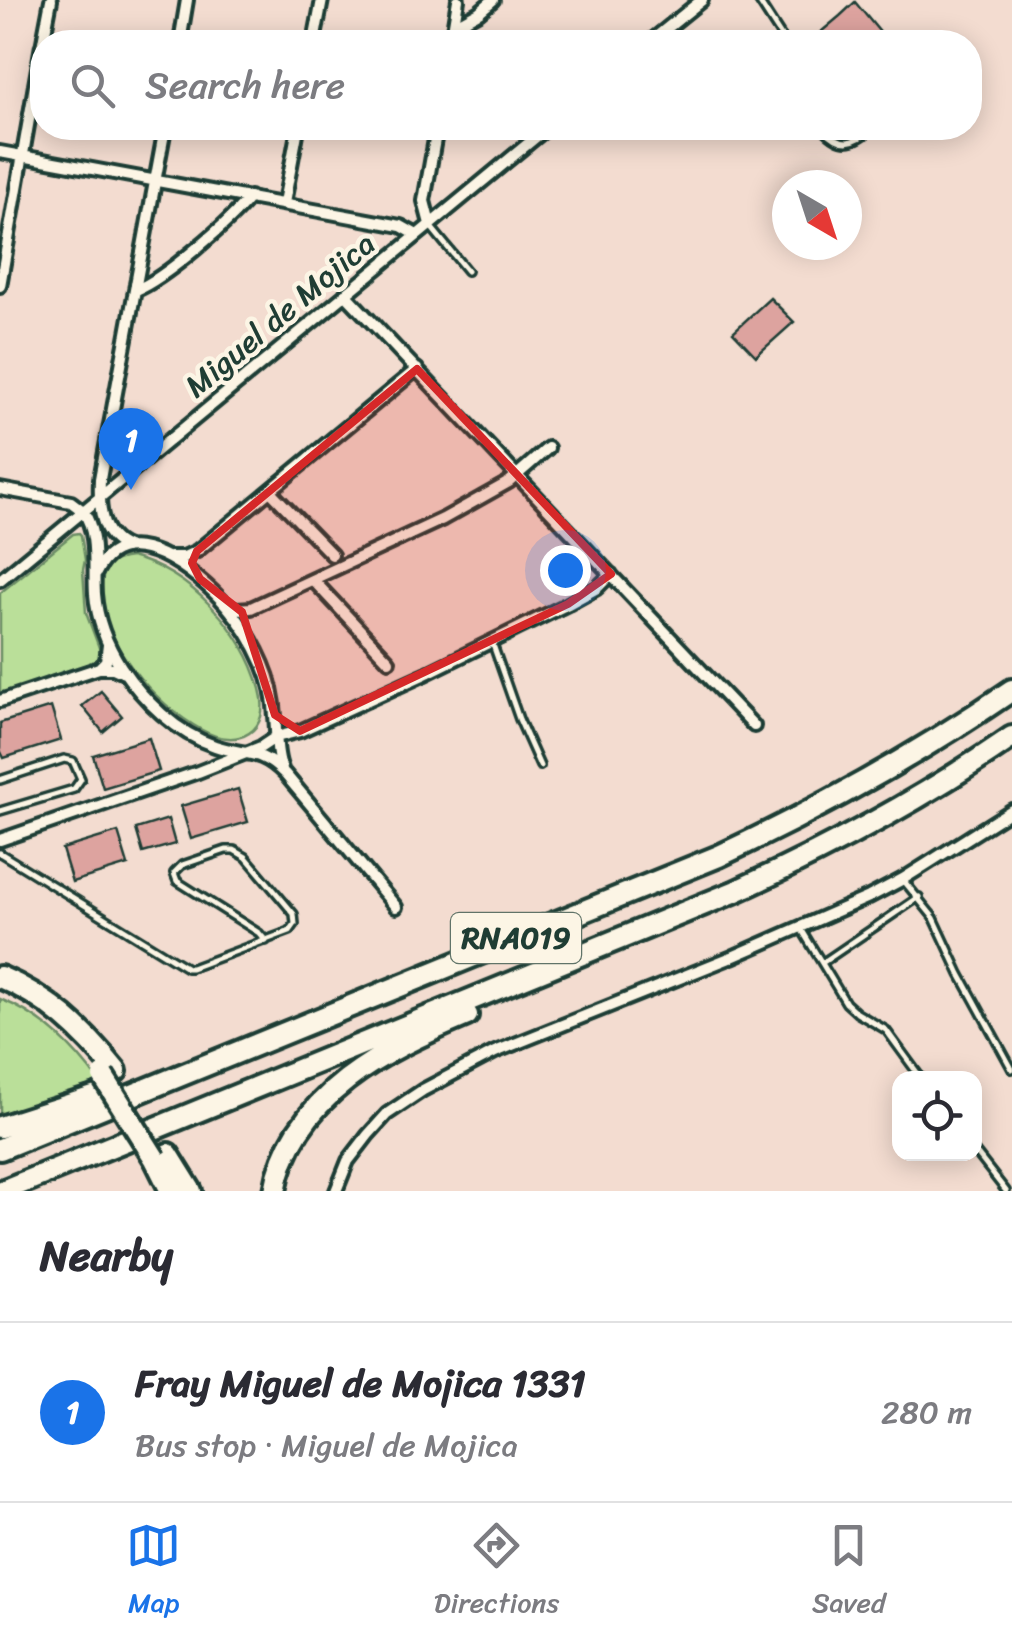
<!DOCTYPE html>
<meta charset="utf-8">
<style>
:root{--surface:#fff;--page:#f7f7f7;--text:#2b2b33;--muted:#7c7c81;--line:#e1e1e2;--accent:#1a73e8}
body{margin:0;font-family:Sriracha,sans-serif;background:var(--page);color:var(--text)}
.controls{position:absolute;right:30px;bottom:30px;display:grid;overflow:hidden;border-radius:20px;box-shadow:0 5px 25px #0003}
.controls button{width:90px;height:90px;display:grid;place-items:center;padding:0;border:0;border-bottom:2px solid var(--line);background:var(--surface);color:var(--text);font:50px sans-serif}
.compass{position:absolute;left:772px;top:170px;width:90px;height:90px;border-radius:50%;background:var(--surface);box-shadow:0 5px 25px #0003;rotate:141deg}
.you{position:absolute;left:565px;top:570px;width:35px;height:35px;margin:-25px;border:8px solid #fff;border-radius:50%;background:#1a73e8;box-shadow:0 0 0 15px #1a73e833}
.badge{display:grid;place-items:center;width:65px;height:65px;border-radius:50%;background:var(--accent);color:#fff;font-size:32px;font-weight:700}
.pin{position:absolute;translate:-50% -82px;filter:drop-shadow(0 2px 5px #0008)}
.pin::after{content:'';position:absolute;top:52px;width:35px;height:30px;background:inherit;clip-path:polygon(0 0,100% 0,50% 100%)}
.list{margin:0;padding:0;list-style:none}
h2{display:flex;justify-content:space-between;align-items:center;height:130px;margin:0;padding:0 40px;font-size:42px}
h2 small{font-size:32px;font-weight:400;color:var(--muted)}
.list li{display:grid;grid-template-columns:65px 1fr auto;gap:30px;align-items:center;box-sizing:border-box;height:180px;padding:0 40px;border-top:2px solid var(--line)}
.list b{display:block;font-size:38px;white-space:nowrap}
.list p{margin:0;font-size:32px;white-space:nowrap;color:var(--muted)}
.list em{font-size:32px;font-style:normal;color:var(--muted)}
.icon{flex:none;width:55px;height:55px;fill:none;stroke:currentColor;stroke-width:2;stroke-linecap:round;stroke-linejoin:round}
.map{position:relative;flex:none;width:1012px;height:1191px;overflow:hidden}
.search{position:absolute;background:var(--surface);box-shadow:0 5px 25px #0003;left:30px;right:30px;top:30px;height:110px;display:flex;align-items:center;gap:25px;box-sizing:border-box;padding:0 35px;border-radius:40px;color:var(--muted);font-size:38px}
.sheet{height:310px;background:var(--surface)}
nav{display:flex;justify-content:space-around;align-items:center;box-sizing:border-box;height:140px;border-top:2px solid var(--line);background:var(--surface);font-size:28px;color:var(--muted)}
nav a{display:grid;justify-items:center;gap:5px}
nav .on{color:var(--accent)}
.map>svg:first-child{display:block}
.green{fill:#badf99;stroke:#6c8e66;stroke-width:2.5}
.building{fill:#dda39f;stroke:#1f3d34;stroke-width:2.5}
.lines{fill:none;stroke-linecap:round;stroke-linejoin:round}
.service-casing{stroke:#1f3d34;stroke-width:12}
.minor-casing{stroke:#1f3d34;stroke-width:18}
.motorway-casing{stroke:#1f3d34;stroke-width:28}
.service{stroke:#fcf5e5;stroke-width:5}
.minor{stroke:#fcf5e5;stroke-width:10}
.motorway{stroke:#fcf5e5;stroke-width:20}
.motorway-bridge-casing{stroke:#1f3d34;stroke-width:28;stroke-linecap:butt}
.motorway-bridge{stroke:#fcf5e5;stroke-width:20}
.marked{fill:#d62828;fill-opacity:0.2;stroke:#d62828;stroke-width:8;stroke-linejoin:round}
.labels{text-anchor:middle;dominant-baseline:central;stroke-width:9;stroke-linejoin:round;paint-order:stroke}
.shield{fill:#fcf5e5;stroke:#617469;stroke-width:2.5}
.shield-label{font-size:30px;font-weight:bold;fill:#1f3d34}
.street-label{font-size:32px;fill:#1f3d34;stroke:#fcf5e5}
</style>
<div class="map">
<svg width="1012" height="1191" viewBox="0 0 1012 1191">
<rect width="100%" height="100%" fill="#f3dcd0"/>
<filter id="ink" filterUnits="userSpaceOnUse"><feTurbulence type="fractalNoise" baseFrequency=".01" numOctaves="2"/><feDisplacementMap in="SourceGraphic" scale="20" xChannelSelector="R" yChannelSelector="G"/><feConvolveMatrix kernelMatrix="1 2 1 2 8 2 1 2 1" color-interpolation-filters="sRGB"/></filter>
<g filter="url(#ink)">
<!-- green -->
<path class="green" d="M79,533L81,535L85,560L83,570L86,613L103,658L99,663L0,694V593L73,534Z
M131,557C190,572 244,630 260,689C272,732 238,750 202,730C155,705 98,641 102,585C103,564 112,559 131,557Z
M0,999C41,1015 74,1047 99,1082L0,1117Z"/>
<!-- building -->
<path class="building" d="M855,2L888,42H809L840,16Z
M770,298L794,322L756,356L733,332Z
M101,691L122,716L103,732L82,706Z
M51,707L61,740L4,758L0,750V723Z
M149,738L159,771L103,788L93,755Z
M238,789L248,822L191,839L181,806Z
M168,819L175,844L143,853L136,829Z
M118,832L128,865L72,882L62,849Z"/>
<g class="lines">
<!-- service casing -->
<g class="service-casing">
<path id="service" d="M758,0L785,42
M823,128C841,148 854,145 873,128
M431,227L467,271
M492,642L519,719L540,766
M0,780L64,759L73,761L81,779L74,789L0,811
M0,853L187,968H191L290,931L295,924L294,914L246,857L234,850H226L182,865L174,873L177,881L259,933L266,941
M904,881L934,918L960,974L1012,1069
M800,927L846,1003L857,1013L886,1030L921,1078
M822,963L919,897
M974,1150L1006,1191"/>
</g>
<!-- minor casing -->
<g class="minor-casing">
<path id="minor" d="M454,26L479,12L493,0
M43,42L51,0
M180,42L187,0
M314,42L322,0
M451,42L458,0
M650,42L702,0
M0,152L401,226L417,235
M284,203L298,128
M430,224L424,201L437,128
M0,286L42,45
M136,290C164,279 230,222 250,197
M345,294L754,726
M0,489L71,502L83,511
M270,491L332,555
M83,511C99,534 93,568 95,594C97,620 107,645 121,667C143,700 176,733 215,746C245,756 260,748 285,774L396,907
M127,547C99,536 99,505 100,479L165,128
M170,557H184L197,551L417,369
M96,573C125,512 199,574 226,605C241,622 254,643 263,664C270,680 274,698 275,716C277,733 275,753 282,769
M0,580L547,128
M313,580L389,661
M227,606L237,609L251,608L443,519L509,482L548,448
M108,645L106,661L99,668H113L124,673
M0,701L99,668
M0,840L198,772L261,747L276,737L300,731L423,675L568,604L597,588L611,574
M336,1191L348,1161L368,1135L387,1114L423,1090L495,1052L732,957L869,897L903,879L1012,810"/>
</g>
<!-- motorway casing -->
<g class="motorway-casing">
<path id="motorway" d="M0,977C48,997 84,1031 116,1071
M0,1127L109,1092
M0,1149L719,856C824,807 917,755 1012,690
M168,1154L191,1191
M155,1159L171,1191
M2,1191L734,892C831,848 924,798 1012,737
M275,1191C291,1095 386,1049 467,1015"/>
</g>
<!-- service -->
<use href="#service" class="service"/>
<!-- minor -->
<use href="#minor" class="minor"/>
<!-- motorway -->
<use href="#motorway" class="motorway"/>
<!-- motorway-bridge casing -->
<g class="motorway-bridge-casing">
<path id="motorway-bridge" d="M103,1076L155,1159"/>
</g>
<!-- motorway-bridge -->
<use href="#motorway-bridge" class="motorway-bridge"/>
</g>
</g>
<!-- marked area -->
<path class="marked" d="M417,369L611,574L568,604L300,731L275,715L242,612L200,579L192,563L197,551Z"/>
<g class="labels">
<!-- shield labels -->
<rect class="shield" x="451" y="913" width="130" height="50" rx="8"/>
<g class="shield-label">
<text x="516" y="938">RNA019</text>
</g>
<!-- street labels -->
<g class="street-label">
<text transform="translate(280 315) rotate(-40)">Miguel de Mojica</text>
</g>
</g>
</svg>
<div class="controls">
<button><svg class="icon" aria-label="locate" viewBox="0 0 24 24"><circle cx="12" cy="12" r="6"/><path d="M12 2v4M12 18v4M2 12h4M18 12h4"/></svg></button>
</div>
<svg class="compass" viewBox="-18 -18 36 36"><path d="M0-13l5 13h-10z" fill="#e53935"/><path d="M0 13l5-13h-10z" fill="#7c7c81"/></svg>
<div class="you"></div>
<div class="pin badge" style="left:131px;top:490px">1</div>
<div class="search"><svg class="icon" aria-label="search" viewBox="0 0 24 24"><circle cx="10" cy="10" r="6"/><path d="M15 15l6 6"/></svg>Search here</div>
</div>
<section class="sheet">
<h2>Nearby<small></small></h2>
<ul class="list">
<li><span class="badge">1</span><div><b>Fray Miguel de Mojica 1331</b><p>Bus stop · Miguel de Mojica</p></div><em>280 m</em></li>
</ul>
</section>
<nav>
<a class="on"><svg class="icon" aria-label="map" viewBox="0 0 24 24"><path d="M3 6l6-2 6 2 6-2v14l-6 2-6-2-6 2zM9 4v14M15 6v14"/></svg>Map</a>
<a><svg class="icon" aria-label="directions" viewBox="0 0 24 24"><path d="M12 3l9 9-9 9-9-9zM9 14v-3h6M13 9l2 2-2 2"/></svg>Directions</a>
<a><svg class="icon" aria-label="saved" viewBox="0 0 24 24"><path d="M7 4h10v16l-5-4-5 4z"/></svg>Saved</a>
</nav>
